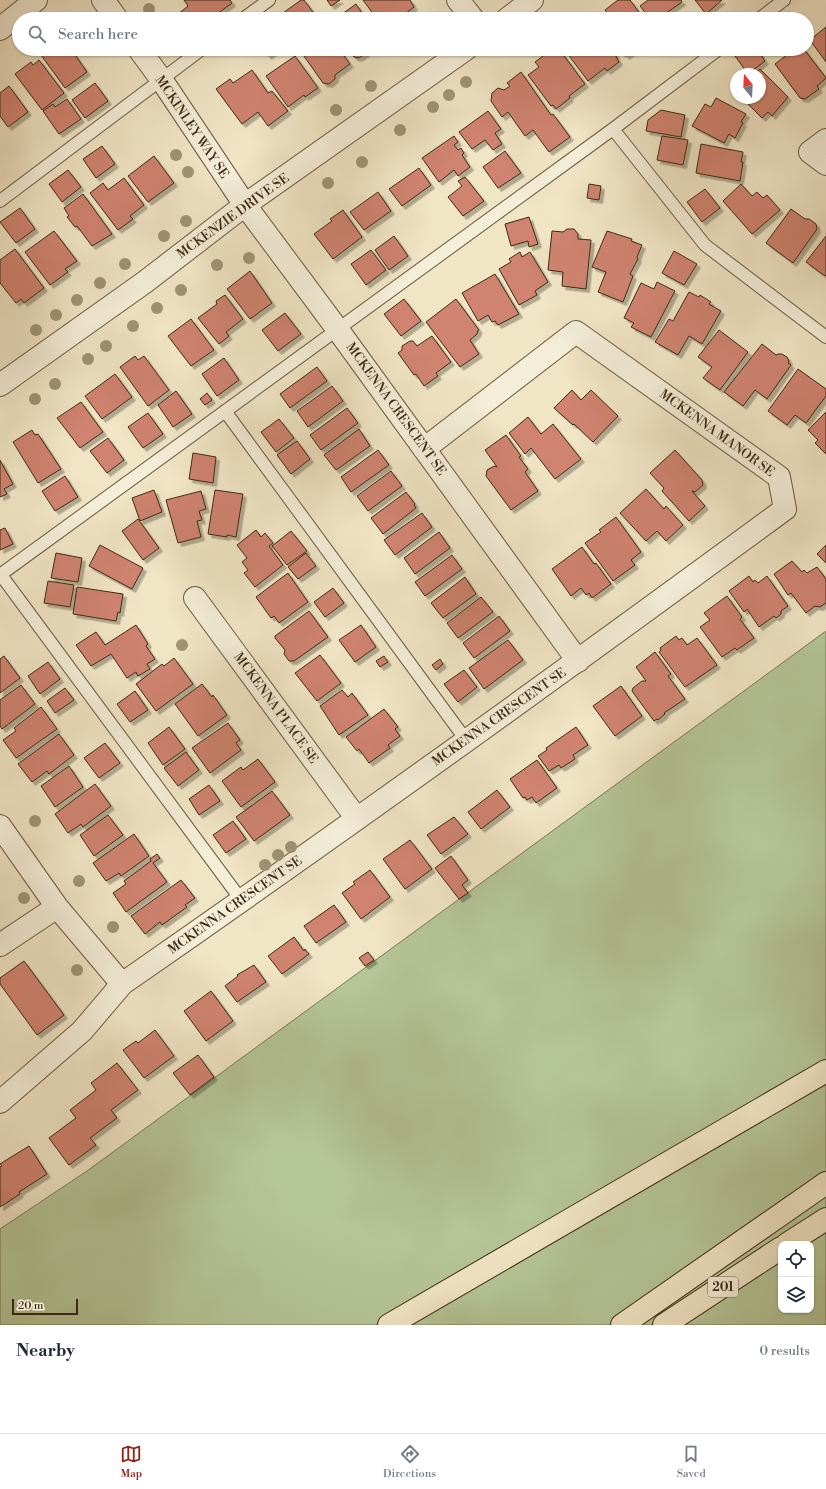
<!DOCTYPE html>
<style>
:root{--surface:#fff;--page:#f6f6f7;--text:#1f2937;--muted:#747a83;--line:#e0e1e3;--accent:#8f2418}
body{margin:0;font-family:"Libre Bodoni",serif;background:var(--page);color:var(--text)}
.controls{position:absolute;right:12px;bottom:12px;display:grid;overflow:hidden;border-radius:8px;box-shadow:0 1px 3px #0004}
.controls button{width:36px;height:36px;display:grid;place-items:center;padding:0;border:0;border-bottom:1px solid var(--line);background:var(--surface);color:var(--text);font:20px sans-serif}
.compass{position:absolute;left:730px;top:68px;width:36px;height:36px;border-radius:50%;background:var(--surface);box-shadow:0 1px 3px #0004;rotate:342deg}
.scale{position:absolute;left:12px;bottom:10px;width:66px;box-sizing:border-box;padding-left:4px;border:2px solid #3e2a12;border-top:0;font-size:11px;line-height:14px;white-space:nowrap;color:#3e2a12;-webkit-text-stroke:3px #f5eed9;paint-order:stroke}
.list{margin:0;padding:0;list-style:none}
h2{display:flex;justify-content:space-between;align-items:center;height:52px;margin:0;padding:0 16px;font-size:17px}
h2 small{font-size:13px;font-weight:400;color:var(--muted)}
.icon{flex:none;width:22px;height:22px;fill:none;stroke:currentColor;stroke-width:2;stroke-linecap:round;stroke-linejoin:round}
.map{position:relative;flex:none;width:826px;height:1325px;overflow:hidden}
.search{position:absolute;background:var(--surface);box-shadow:0 1px 3px #0004;left:12px;right:12px;top:12px;height:44px;display:flex;align-items:center;gap:10px;box-sizing:border-box;padding:0 14px;border-radius:22px;color:var(--muted);font-size:15px}
.sheet{height:108px;background:var(--surface)}
nav{display:flex;justify-content:space-around;align-items:center;box-sizing:border-box;height:56px;border-top:1px solid var(--line);background:var(--surface);font-size:11px;color:var(--muted)}
nav a{display:grid;justify-items:center;gap:2px}
nav .on{color:var(--accent)}
.map>svg:first-child{display:block}
.green{fill:#b5c698;stroke:#7a7855;fill-rule:evenodd}
.building{fill:#cf836f;stroke:#3e2a12;filter:url(#shadow)}
.lines{fill:none;stroke-linecap:round;stroke-linejoin:round}
.service-casing{stroke:#6a593f;stroke-width:14}
.minor-casing{stroke:#6a593f;stroke-width:24}
.tertiary-casing{stroke:#6a593f;stroke-width:24}
.motorway-casing{stroke:#3e2a12;stroke-width:24}
.service{stroke:#f5eed9;stroke-width:12}
.minor{stroke:#f5eed9;stroke-width:22}
.tertiary{stroke:#f5eed9;stroke-width:22}
.motorway{stroke:#f0e5c5;stroke-width:22}
.tree{fill:#9f9475}
.labels{text-anchor:middle;dominant-baseline:central;stroke-width:4;stroke-linejoin:round;paint-order:stroke}
.shield{fill:#f5eed9;stroke:#75654e;stroke-width:1}
.shield-label{font-size:12px;font-weight:bold;fill:#3e2a12}
.street-label{font-size:13px;fill:#3e2a12;stroke:#f5eed9}
</style>
<div class="map">
<svg width="826" height="1325" viewBox="0 0 826 1325">
<defs>
<filter id="shadow"><feDropShadow dx="3.5" dy="3.5" stdDeviation="0" flood-color="#0004"/></filter>
</defs>
<rect width="100%" height="100%" fill="#f0e5c5"/>
<filter id="stains"><feTurbulence type="fractalNoise" baseFrequency=".005" numOctaves="4"/><feColorMatrix values="0 0 0 0 .2 0 0 0 0 .09 0 0 0 0 .02 0 0 0 .5 -.17"/></filter>
<radialGradient id="worn" r=".72"><stop offset=".6" stop-color="#630" stop-opacity="0"/><stop offset="1" stop-color="#630" stop-opacity=".3"/></radialGradient>
<!-- green -->
<path class="green" d="M826,631V1325H0V1229L87,1171ZM781,1244H811V1310H781Z"/>
<!-- building -->
<path class="building" d="M184,0H230L232,3L210,19H172L188,6Z
M301,0H304L318,19H287L283,13Z
M327,0H340L331,6Z
M363,0H410L414,7L405,14L409,19H373L371,17L374,15Z
M618,0H630L644,19H604L609,15L605,10Z
M648,0H681L682,2L658,19H650L640,6Z
M695,0H722L706,14Z
M356,4L366,19H335Z
M826,27V62L810,40Z
M47,49H71L87,72L65,88L41,55L47,50Z
M263,49H278L268,56Z
M299,49H339L350,64L335,75V79L329,84L323,83Z
M348,49H366V53L359,58L354,57Z
M552,49H559L585,84L569,96L570,98L556,109L553,105L551,106L528,75L539,67L535,62Z
M564,49H612L619,62L607,71L605,68L588,81Z
M618,49H636L626,56L624,53L622,54Z
M744,49H757L765,61L748,74L735,56Z
M795,49H804L826,78L817,86L819,89L805,99L800,98L775,64Z
M295,56L318,88L305,97L304,95L288,107L266,76Z
M39,60L64,93L42,110L15,74L31,62L33,65Z
M760,69L788,97L772,116L768,112L762,118L742,98H760V74H755Z
M252,70L268,93L272,91L288,111L268,126L258,112L242,124L216,89L230,79L233,83Z
M521,72L551,115L553,114L570,137L549,152L533,130L525,136L508,112L502,117L491,101L492,93L498,88L504,90L510,86L507,83Z
M95,83L108,101L85,118L72,100Z
M9,86L28,112L8,127L0,116V93Z
M716,98L746,114L741,122L743,123L735,138L729,134L724,143L692,126L705,104L711,107Z
M67,99L81,119L59,134L43,111L53,104L55,107Z
M661,110L685,115L681,137L646,131L648,120Z
M488,111L501,129L495,133L502,144L493,150L485,140L472,149L459,132Z
M454,136L458,142L454,145L458,150L461,148L464,153L462,155L470,167L458,176L454,170L439,182L422,158Z
M662,136L688,140L683,165L657,160Z
M701,144L743,152L741,162H743L740,181L696,173Z
M102,146L115,164L96,178L83,159Z
M505,151L521,173L498,188L483,167Z
M154,156L174,183L148,202L128,176Z
M419,168L431,185L402,206L389,189Z
M68,170L81,187L62,202L49,184Z
M465,177L484,201L463,216L448,197L462,186L458,181Z
M124,178L144,205L130,216L133,219L118,230L90,193L103,183L108,190Z
M589,184L601,186L599,200L587,198Z
M741,184L752,196L757,192L763,198L767,195L780,210L752,234L723,201Z
M705,189L720,208L702,222L687,202Z
M378,192L391,211L364,230L350,212Z
M83,194L112,234L92,246L77,226L75,227L67,217L69,216L64,208Z
M20,208L35,229L16,243L0,222Z
M791,209L805,219H809L816,224L817,229L793,263L766,243Z
M343,210L362,237L333,259L314,234L332,221L330,219Z
M529,217L538,244L529,247L528,241L511,246L505,224Z
M567,229H574L578,234V239L591,240L586,289L562,286L563,272L548,270L552,231L563,232Z
M54,231L77,261L65,269L68,272L50,285L25,252Z
M607,231L632,239L631,241L642,245L637,257L638,259L630,274L633,276L623,302L598,292L606,272L592,267Z
M394,236L408,256L389,270L375,250Z
M826,236V275L825,276L806,262Z
M15,249L44,288L24,303L21,299L16,303L0,283V260Z
M371,250L386,270L366,285L351,264Z
M674,251L697,264L684,285L662,273Z
M520,252L522,257L530,252L548,282L535,291L537,295L519,305L499,269L511,262L509,259Z
M250,271L272,303L250,319L227,289Z
M495,274L519,314L498,325L495,321L492,322L488,315L478,321L462,293Z
M657,282L675,291L651,337L631,327L634,323L624,318L641,283L654,289Z
M689,292L699,297L700,295L711,302L709,304L721,311L702,344L689,336L678,355L655,342L669,319L673,321Z
M225,295L243,319L226,332L229,336L219,344L198,318L217,304L216,301Z
M404,299L421,321L401,336L384,314Z
M456,299L479,330H478L477,334L470,340L479,354L460,367L426,322Z
M285,313L301,334L278,351L262,330Z
M191,319L214,350L191,366L168,336Z
M719,330L748,352L720,390L703,378L712,367L698,357Z
M432,336L451,362L436,373L438,376L424,386L416,374L414,375L398,353L402,350V346L410,341H413L417,346Z
M762,344L776,355L778,354H782L787,357L789,361L788,363L791,365L767,399L755,390L743,406L724,392Z
M135,356L138,360L144,356L169,390L148,406L120,367Z
M224,358L239,380L217,396L202,374Z
M317,367L327,381L290,408L280,394Z
M798,369L826,389V396L806,423L795,415L787,425L768,411Z
M115,374L132,397L102,419L85,396Z
M332,386L343,401L308,427L297,411Z
M572,390L581,400L591,390L618,416L593,442L574,424L573,425L554,408Z
M176,391L192,414L173,427L158,405Z
M207,393L212,400L205,405L200,399Z
M81,402L103,432L80,448L57,418Z
M347,408L358,423L321,450L310,435Z
M826,412V454L815,443L818,440L808,430Z
M148,413L163,434L143,448L128,427Z
M528,417L541,434L553,424L581,459L555,479L531,448L525,454L509,433Z
M279,419L294,438L276,452L261,432Z
M359,429L370,446L336,470L324,455Z
M32,430L35,435L38,434L61,469L38,483L13,442Z
M506,435L521,456L519,457L528,469L525,472L538,491L511,510L486,476L487,470L494,466L497,467L485,450Z
M108,438L124,460L107,473L90,451Z
M297,441L310,459L291,474L277,455Z
M378,450L389,465L351,492L341,477Z
M675,450L702,480L703,485L695,492L692,491L705,506L689,521L662,491L664,488L650,473Z
M193,453L216,457L213,483L189,479Z
M0,460L13,484L4,489L7,494L0,497Z
M391,471L402,486L368,511L357,496Z
M65,476L78,497L55,511L42,491Z
M646,489L664,509L666,506L683,525L666,541L657,531L646,541L620,513Z
M154,490L162,512L140,521L132,498Z
M215,490L243,494L236,537L227,535V537L208,534Z
M201,491L206,509L199,511L202,520L197,521L201,537L178,543L166,500Z
M406,492L415,504L414,505L416,508L383,534L371,518Z
M422,513L432,527L395,555L384,540Z
M616,517L641,552L631,560L635,565L613,581L585,543L601,532L599,530Z
M138,519L159,548L143,560L122,531Z
M5,528L13,544L0,550V530Z
M256,530L261,537L265,533L273,543L269,546L283,565L255,587L244,573L248,570L242,562L247,558L237,545Z
M291,531L307,551L287,565L272,546Z
M439,532L450,548L415,574L404,558Z
M100,545L143,568L132,589L89,566Z
M826,545V563L817,554Z
M582,547L594,564L596,563L611,584L592,598L589,593L586,595L581,588L571,596L552,569Z
M56,553L82,558L78,582L51,578Z
M306,553L316,566L298,579L288,567Z
M452,555L462,569L425,596L415,582Z
M792,561L802,572L804,570L807,573L817,567L826,579V603L820,607L815,606L806,613L791,593L788,595L774,574Z
M288,573L308,602L279,623L274,616L271,618L256,597Z
M749,576L753,582L755,580L758,583L767,576L788,606L781,611V614L776,618L774,616L759,627L747,609L744,612L729,591Z
M465,577L476,594L443,618L431,603Z
M48,581L74,585L70,607L44,603Z
M77,587L123,594L120,613L118,612L116,621L73,614Z
M333,588L344,603L325,617L314,602Z
M727,596L742,617L740,619L754,638L737,650L735,648L722,657L700,627L710,620L704,613Z
M481,597L493,612L458,638L447,623Z
M309,611L328,637L294,661H289L284,654L285,650L275,638V636Z
M499,616L510,631L474,658L463,643Z
M136,625L148,644L146,646L155,659L147,664L150,669L138,676L136,672L127,678L111,654L91,666L76,645L96,632L105,645Z
M361,625L376,647L355,662L339,640Z
M676,636L679,640L682,638L687,645L697,638L717,665L685,687L659,652L661,650L660,648Z
M508,640L523,660L484,689L469,668Z
M655,652L671,674L668,676L685,699L664,713L665,714L658,720L657,719L654,721L632,691L633,688L642,681H646L636,667Z
M320,655L341,683L317,701L295,673Z
M4,656L20,678L0,693V659Z
M384,656L388,662L380,667L376,661Z
M174,658L193,684L156,711L136,684L162,664L164,666Z
M440,659L443,664L436,670L432,665Z
M48,662L60,679L40,694L28,676Z
M464,670L477,687L458,702L444,684Z
M202,684L212,697L213,695L227,715L198,736L175,704Z
M21,685L35,704L2,729L0,726V700Z
M621,686L642,716L615,736L593,706Z
M65,688L74,700L55,713L47,701Z
M342,690L348,697L352,693L368,715L339,735L320,706Z
M135,691L148,710L130,722L117,704Z
M41,707L57,729L16,758L3,740L16,731L14,728Z
M384,709L398,727L395,729L400,736L388,745L390,748L369,763L359,749L357,751L346,737Z
M228,723L240,740L236,743L241,750L210,773L192,748Z
M169,727L185,749L163,765L148,743Z
M576,727L588,745L573,755L575,759L561,768L559,765L549,771L538,756L547,750L546,748Z
M59,734L74,755L49,774L47,771L32,782L18,764Z
M105,743L120,763L99,778L84,758Z
M186,752L199,770L178,786L164,768Z
M258,759L275,782L241,807L222,781L241,767L243,770Z
M537,760L557,788L536,803L532,797L527,800L525,797L523,798L510,779Z
M69,766L83,787L55,807L41,786Z
M95,784L111,806L83,827L81,824L68,833L55,814Z
M209,785L220,801L199,815L189,799Z
M497,790L510,807L481,829L468,812Z
M272,791L290,815L254,841L236,817Z
M108,815L123,835L94,856L80,835Z
M454,817L468,834L441,854L427,835Z
M233,821L246,839L226,853L213,835Z
M134,834L149,856L121,876L119,873L106,881L93,863Z
M410,840L432,869L405,889L383,859Z
M157,854L160,858L153,863L167,882L126,912L113,893L126,884L124,881L151,861L150,859Z
M451,856L468,880L462,885L468,893L459,899L435,868Z
M370,870L390,897L361,919L342,893L355,884L353,882Z
M181,880L195,898L185,905L187,907L162,925L160,922L145,934L131,916Z
M334,905L346,922L316,943L304,926Z
M294,937L304,951L305,949L309,954L282,974L268,956Z
M368,952L374,960L365,966L359,958Z
M24,961L64,1015L37,1035L0,984V978Z
M254,965L266,982L237,1002L225,986L238,976L237,975Z
M211,991L233,1021L206,1041L184,1011Z
M155,1030L174,1056L144,1078L123,1050L136,1041L138,1043Z
M198,1055L214,1077L190,1095L173,1073Z
M117,1063L138,1090L111,1110L117,1118L90,1138L96,1145L69,1165L49,1138L76,1118L70,1110L96,1090L91,1083Z
M29,1146L47,1174L19,1192L20,1194L0,1207V1167L2,1166L0,1164Z"/>
<g class="lines">
<!-- service casing -->
<g class="service-casing">
<path id="service" d="M243,19L269,0
M759,19L784,0
M613,129L705,245L826,337
M0,201L202,49
M225,411L466,740
M0,575L613,129L719,49
M1,575L242,901"/>
</g>
<!-- minor casing -->
<g class="minor-casing">
<path id="minor" d="M103,0L117,19
M458,0L473,19
M0,29L36,0
M139,49L161,79L245,205L338,330L578,661
M826,140L810,152L826,164
M195,598L357,819
M0,826L57,907L122,984C345,829 566,670 785,509L779,477L576,332L424,449
M0,945L57,907
M0,1102L82,1031L122,984"/>
</g>
<!-- tertiary casing -->
<g class="tertiary-casing">
<path id="tertiary" d="M507,19L532,0
M0,385L145,282L245,205L466,49"/>
</g>
<!-- motorway casing -->
<g class="motorway-casing">
<path id="motorway" d="M787,1244L826,1219
M389,1325L826,1071
M622,1325L826,1183
M664,1325L781,1248"/>
</g>
<!-- service -->
<use href="#service" class="service"/>
<!-- minor -->
<use href="#minor" class="minor"/>
<!-- tertiary -->
<use href="#tertiary" class="tertiary"/>
<!-- motorway -->
<use href="#motorway" class="motorway"/>
</g>
<!-- trees -->
<g class="tree">
<circle cx="149" cy="9" r="6"/>
<circle cx="466" cy="82" r="6"/>
<circle cx="371" cy="86" r="6"/>
<circle cx="449" cy="95" r="6"/>
<circle cx="433" cy="107" r="6"/>
<circle cx="336" cy="110" r="6"/>
<circle cx="400" cy="130" r="6"/>
<circle cx="176" cy="155" r="6"/>
<circle cx="362" cy="162" r="6"/>
<circle cx="188" cy="172" r="6"/>
<circle cx="328" cy="183" r="6"/>
<circle cx="186" cy="221" r="6"/>
<circle cx="164" cy="236" r="6"/>
<circle cx="249" cy="258" r="6"/>
<circle cx="125" cy="264" r="6"/>
<circle cx="217" cy="265" r="6"/>
<circle cx="100" cy="283" r="6"/>
<circle cx="181" cy="290" r="6"/>
<circle cx="77" cy="300" r="6"/>
<circle cx="157" cy="308" r="6"/>
<circle cx="56" cy="315" r="6"/>
<circle cx="133" cy="326" r="6"/>
<circle cx="36" cy="330" r="6"/>
<circle cx="106" cy="346" r="6"/>
<circle cx="88" cy="359" r="6"/>
<circle cx="55" cy="384" r="6"/>
<circle cx="35" cy="399" r="6"/>
<circle cx="182" cy="645" r="6"/>
<circle cx="35" cy="821" r="6"/>
<circle cx="291" cy="847" r="6"/>
<circle cx="278" cy="855" r="6"/>
<circle cx="265" cy="865" r="6"/>
<circle cx="79" cy="881" r="6"/>
<circle cx="24" cy="898" r="6"/>
<circle cx="113" cy="927" r="6"/>
<circle cx="77" cy="970" r="6"/>
</g>
<g class="labels">
<!-- shield labels -->
<rect class="shield" x="708" y="1277" width="30" height="20" rx="3"/>
<g class="shield-label">
<text x="723" y="1287">201</text>
</g>
<!-- street labels -->
<g class="street-label">
<text transform="translate(192 127) rotate(56)">MCKINLEY WAY SE</text>
<text transform="translate(233 216) rotate(-36)">MCKENZIE DRIVE SE</text>
<text transform="translate(396 409) rotate(54)">MCKENNA CRESCENT SE</text>
<text transform="translate(717 433) rotate(36)">MCKENNA MANOR SE</text>
<text transform="translate(276 708) rotate(54)">MCKENNA PLACE SE</text>
<text transform="translate(499 717) rotate(-35)">MCKENNA CRESCENT SE</text>
<text transform="translate(235 905) rotate(-35)">MCKENNA CRESCENT SE</text>
</g>
</g>
<rect width="100%" height="100%" filter="url(#stains)"/>
<rect width="100%" height="100%" fill="url(#worn)"/>
</svg>
<div class="controls">
<button><svg class="icon" aria-label="locate" viewBox="0 0 24 24"><circle cx="12" cy="12" r="6"/><path d="M12 2v4M12 18v4M2 12h4M18 12h4"/></svg></button>
<button><svg class="icon" aria-label="layers" viewBox="0 0 24 24"><path d="M12 4l9 5-9 5-9-5zM3 14l9 5 9-5"/></svg></button>
</div>
<svg class="compass" viewBox="-18 -18 36 36"><path d="M0-13l5 13h-10z" fill="#e53935"/><path d="M0 13l5-13h-10z" fill="#747a83"/></svg>
<div class="scale">20 m</div>
<div class="search"><svg class="icon" aria-label="search" viewBox="0 0 24 24"><circle cx="10" cy="10" r="6"/><path d="M15 15l6 6"/></svg>Search here</div>
</div>
<section class="sheet">
<h2>Nearby<small>0 results</small></h2>
<ul class="list">
</ul>
</section>
<nav>
<a class="on"><svg class="icon" aria-label="map" viewBox="0 0 24 24"><path d="M3 6l6-2 6 2 6-2v14l-6 2-6-2-6 2zM9 4v14M15 6v14"/></svg>Map</a>
<a><svg class="icon" aria-label="directions" viewBox="0 0 24 24"><path d="M12 3l9 9-9 9-9-9zM9 14v-3h6M13 9l2 2-2 2"/></svg>Directions</a>
<a><svg class="icon" aria-label="saved" viewBox="0 0 24 24"><path d="M7 4h10v16l-5-4-5 4z"/></svg>Saved</a>
</nav>
